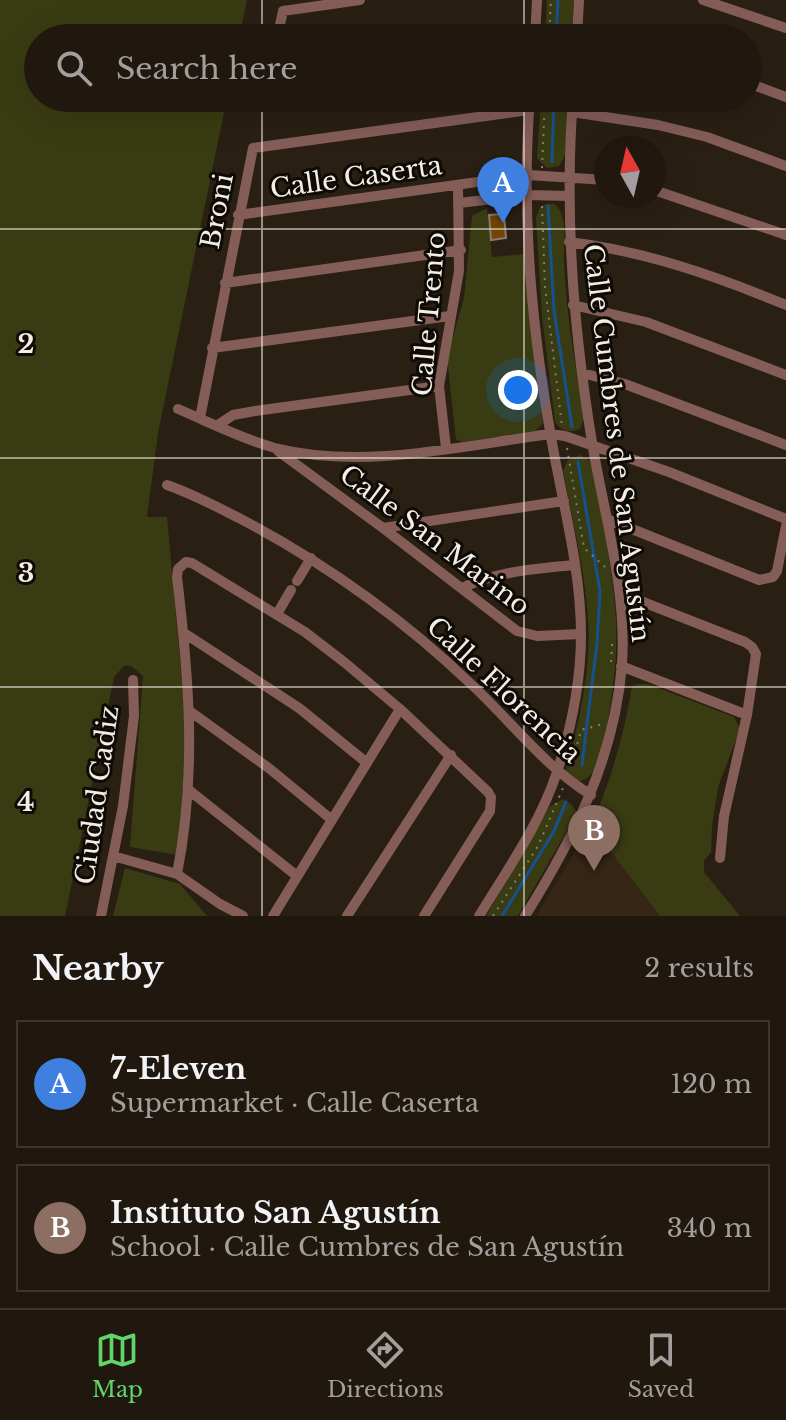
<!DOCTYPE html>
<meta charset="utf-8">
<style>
:root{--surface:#20170e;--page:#282017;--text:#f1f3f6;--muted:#a29f9e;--line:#3d362e;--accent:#5fd56b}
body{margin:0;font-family:"Libre Baskerville",serif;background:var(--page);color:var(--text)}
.compass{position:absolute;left:594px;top:136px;width:72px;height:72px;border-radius:50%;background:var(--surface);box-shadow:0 8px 32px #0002;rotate:352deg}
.you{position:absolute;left:518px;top:390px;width:28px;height:28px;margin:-20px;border:6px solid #fff;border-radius:50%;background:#1a73e8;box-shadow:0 0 0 12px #1a73e833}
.badge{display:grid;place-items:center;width:52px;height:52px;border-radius:50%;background:var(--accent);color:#fff;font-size:26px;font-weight:700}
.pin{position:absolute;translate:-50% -66px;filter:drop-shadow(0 2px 4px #0008)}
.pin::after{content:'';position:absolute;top:42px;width:28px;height:24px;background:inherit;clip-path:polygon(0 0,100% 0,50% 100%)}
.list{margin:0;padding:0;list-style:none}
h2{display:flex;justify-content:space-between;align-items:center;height:104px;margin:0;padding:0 32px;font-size:34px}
h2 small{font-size:26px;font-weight:400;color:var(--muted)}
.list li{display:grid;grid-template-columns:52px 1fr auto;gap:24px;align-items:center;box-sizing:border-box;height:128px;margin:0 16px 16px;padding:0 16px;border:2px solid var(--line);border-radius:0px}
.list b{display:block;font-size:30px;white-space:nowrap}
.list p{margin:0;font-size:26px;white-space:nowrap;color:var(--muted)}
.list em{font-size:26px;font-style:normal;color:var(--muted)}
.icon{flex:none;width:44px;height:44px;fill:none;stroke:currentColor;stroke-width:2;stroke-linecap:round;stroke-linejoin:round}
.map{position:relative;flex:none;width:786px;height:916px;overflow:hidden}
.search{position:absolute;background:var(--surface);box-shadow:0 8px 32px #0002;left:24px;right:24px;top:24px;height:88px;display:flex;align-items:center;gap:20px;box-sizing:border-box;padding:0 28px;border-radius:44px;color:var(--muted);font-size:30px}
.sheet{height:392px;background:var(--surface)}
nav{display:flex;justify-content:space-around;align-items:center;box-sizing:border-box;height:112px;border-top:2px solid var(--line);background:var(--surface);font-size:22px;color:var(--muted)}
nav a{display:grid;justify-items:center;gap:4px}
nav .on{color:var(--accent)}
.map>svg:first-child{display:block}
.built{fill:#362616}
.green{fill:#393c12}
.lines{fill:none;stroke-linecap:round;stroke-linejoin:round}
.stream{stroke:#16518f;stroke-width:3}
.building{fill:#734504;stroke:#8a7c6e;stroke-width:2}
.path{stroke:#867d73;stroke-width:2;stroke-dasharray:2 6;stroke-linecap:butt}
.minor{stroke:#845d57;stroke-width:10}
.grid{fill:none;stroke:#f4ede5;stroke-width:2;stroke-opacity:0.55}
.labels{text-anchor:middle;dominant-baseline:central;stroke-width:6;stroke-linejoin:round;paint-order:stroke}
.street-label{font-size:26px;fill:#f4ede5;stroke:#0e0a05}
.grid-label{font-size:26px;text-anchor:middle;font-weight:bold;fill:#f4ede5;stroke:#0e0a05;stroke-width:6;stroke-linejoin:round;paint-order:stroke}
</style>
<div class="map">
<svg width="786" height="916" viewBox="0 0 786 916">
<rect width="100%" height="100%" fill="#2a1f13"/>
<!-- built -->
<path class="built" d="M591,826L660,916H536Z"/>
<!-- green -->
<path class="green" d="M0,0H247L239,38H38V98H227L158,433L147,517H167L185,715V755L178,855L130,847L143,676L131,666H124L114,677L65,916H0Z
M547,0H574L572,38H545Z
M541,98H568L565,155L559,166L547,168L537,158Z
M546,204H554C569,214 563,246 564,263C566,315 576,367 584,418L580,429C570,433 562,432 555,422L542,316L536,218L540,207Z
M487,208L492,257L524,254L543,423L535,431L462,442L456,439L447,358L464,298L472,216Z
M580,455L592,462C601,514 613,567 616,620C618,659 612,699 605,737C601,752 597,779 579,781L566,771C579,722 592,668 588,618C585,570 572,518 563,471L568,460Z
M638,684H648L734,717L740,729L718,787L712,826L711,852L704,861V872L740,916H660L591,826C611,780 624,736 632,686Z
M563,799L571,804L576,811L573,820L518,916H486L549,807Z
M125,868L180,884L207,916H113Z"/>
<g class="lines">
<!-- stream -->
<path class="stream" d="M556,38L558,0
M552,162L554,98
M548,206L554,310L572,427
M578,462L600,591L597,643L582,765
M502,916L554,831L566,802"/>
</g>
<!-- building -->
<path class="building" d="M504,214L506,238L491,240L489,215Z"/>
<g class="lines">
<!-- path -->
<path class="path" d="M549,38L551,0
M542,168L545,98
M542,206L545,287L562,426
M567,448L584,548L605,567
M611,662L612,644
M571,767L581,730L603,724
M493,916L538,846L563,788"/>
<!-- minor -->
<path class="minor" d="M703,0L786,28
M277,38L283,11L360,0
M535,38L537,0
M577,38L579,0
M748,83L786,97
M572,112L658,125L707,137L786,166
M654,190L786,235
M459,203L528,195L568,196
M238,215L528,175L606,180
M569,242C645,251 716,276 786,305
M225,283L461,250
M573,305L646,322L786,375
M212,348L450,316
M582,373L625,384L786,445
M178,409C209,422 242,439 275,448C364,470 460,446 550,434L565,436L669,472L786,519
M200,418L253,148L529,110
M218,425L233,415L255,411L439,386
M446,448L439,386L459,271L458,185
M278,451L383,528L517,631L537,636L581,634
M167,485C193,494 215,506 239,518C323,562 402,618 471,684C511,721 544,766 591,795
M607,519L759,580L773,577L777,571L786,526
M383,528L564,501
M297,581L311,558
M462,588C498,571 536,569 574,565
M620,593L745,642L752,647L756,654L747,715L724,816L720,858
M277,614L291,590
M184,633L299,708L367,763
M621,666L747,715
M191,712L270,769L332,820
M190,791L297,876
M113,856L177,874L220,904L243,916
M177,874C197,773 189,678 177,577L178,569L186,562L192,563L305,632L344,662L400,709L488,792L491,797L490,811L424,916
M101,916L123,806L134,716L133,680
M273,916L400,709
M347,916L451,755
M479,916C507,870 540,824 557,772C571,729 581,680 581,635C581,566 561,498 550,431C531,322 521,208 530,98
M525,916C574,838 615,757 622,664C627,589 604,515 592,442C573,327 564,214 573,98"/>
</g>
<!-- grid -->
<path class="grid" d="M262,0V38M524,0V38M262,98V916M524,98V916M0,229H786M0,458H786M0,687H786"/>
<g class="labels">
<!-- street labels -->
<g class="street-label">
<text transform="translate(356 177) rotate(-8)">Calle Caserta</text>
<text transform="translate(217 211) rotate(-79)">Broni</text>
<text transform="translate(429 314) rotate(-85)">Calle Trento</text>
<text transform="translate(617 443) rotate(83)">Calle Cumbres de San Agustín</text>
<text transform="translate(435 540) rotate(37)">Calle San Marino</text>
<text transform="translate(504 690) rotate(43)">Calle Florencia</text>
<text transform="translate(97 795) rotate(-82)">Ciudad Cadiz</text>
</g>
</g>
<g class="grid-label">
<text x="26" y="353">2</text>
<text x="26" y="582">3</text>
<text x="26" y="811">4</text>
</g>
</svg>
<svg class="compass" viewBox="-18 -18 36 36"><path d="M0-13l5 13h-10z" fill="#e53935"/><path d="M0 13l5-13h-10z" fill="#a29f9e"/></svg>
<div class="you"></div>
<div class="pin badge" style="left:503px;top:223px;background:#3f7fe0">A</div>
<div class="pin badge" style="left:594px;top:871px;background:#8d6e63">B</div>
<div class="search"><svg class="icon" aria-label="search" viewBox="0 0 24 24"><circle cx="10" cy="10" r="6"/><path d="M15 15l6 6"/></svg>Search here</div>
</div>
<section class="sheet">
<h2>Nearby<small>2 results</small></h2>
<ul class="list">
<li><span class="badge" style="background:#3f7fe0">A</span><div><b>7-Eleven</b><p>Supermarket · Calle Caserta</p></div><em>120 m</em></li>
<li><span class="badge" style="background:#8d6e63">B</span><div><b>Instituto San Agustín</b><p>School · Calle Cumbres de San Agustín</p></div><em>340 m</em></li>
</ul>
</section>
<nav>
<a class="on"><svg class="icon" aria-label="map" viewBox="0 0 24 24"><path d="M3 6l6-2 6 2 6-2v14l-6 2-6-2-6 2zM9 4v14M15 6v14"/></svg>Map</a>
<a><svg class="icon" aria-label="directions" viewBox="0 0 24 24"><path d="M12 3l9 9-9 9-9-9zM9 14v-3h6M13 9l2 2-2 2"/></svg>Directions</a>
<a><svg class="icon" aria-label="saved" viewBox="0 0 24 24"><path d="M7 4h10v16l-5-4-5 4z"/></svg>Saved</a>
</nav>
